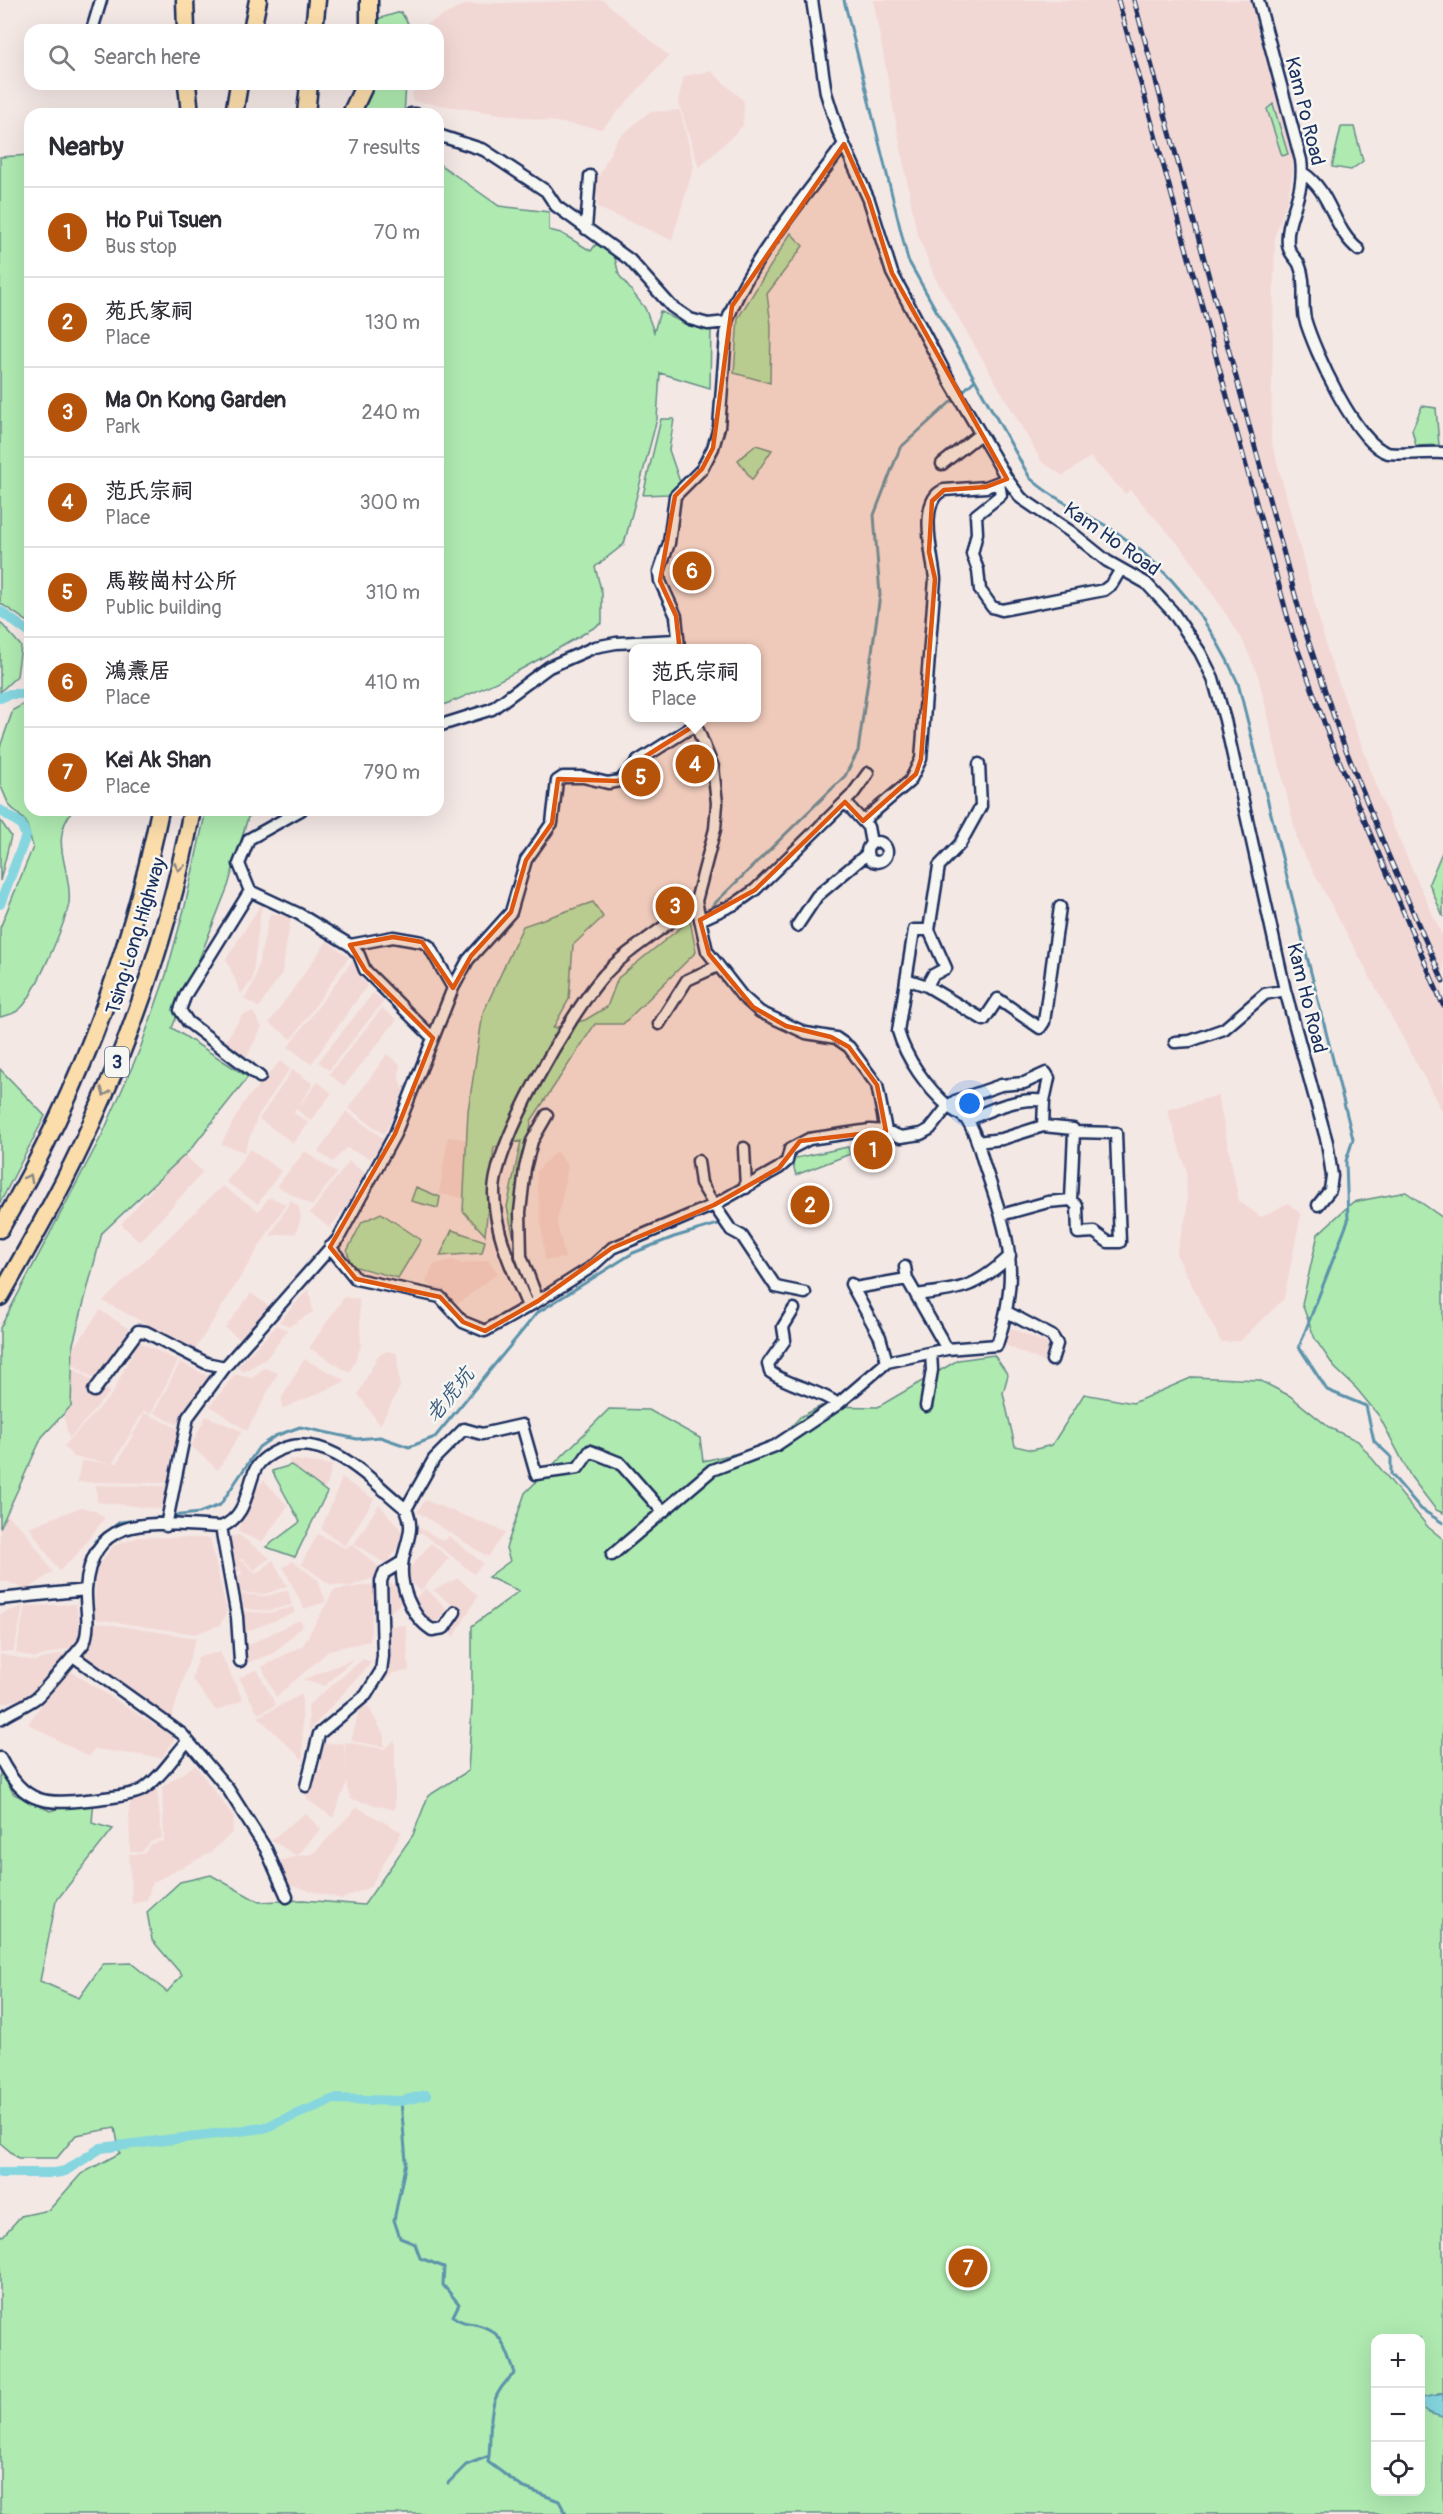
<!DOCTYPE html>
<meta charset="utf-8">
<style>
:root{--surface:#fff;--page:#f7f7f7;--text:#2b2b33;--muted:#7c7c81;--line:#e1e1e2;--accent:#b45309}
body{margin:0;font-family:Pangolin,"LXGW WenKai TC",sans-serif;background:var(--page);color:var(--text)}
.controls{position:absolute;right:18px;bottom:18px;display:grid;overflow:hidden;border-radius:12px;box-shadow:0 6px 24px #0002}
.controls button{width:54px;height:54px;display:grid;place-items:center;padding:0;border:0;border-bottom:2px solid var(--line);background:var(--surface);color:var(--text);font:30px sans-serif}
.you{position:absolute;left:970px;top:1104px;width:21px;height:21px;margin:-15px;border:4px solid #fff;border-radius:50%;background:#1a73e8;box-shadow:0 0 0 9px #1a73e833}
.badge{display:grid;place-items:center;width:39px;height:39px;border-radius:50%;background:var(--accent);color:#fff;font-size:20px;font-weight:700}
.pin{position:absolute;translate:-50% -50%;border:3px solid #fff;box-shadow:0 2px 6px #0006}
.popup{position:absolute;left:629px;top:644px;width:132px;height:78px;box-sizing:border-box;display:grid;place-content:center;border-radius:12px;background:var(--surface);filter:drop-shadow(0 2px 4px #0005);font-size:20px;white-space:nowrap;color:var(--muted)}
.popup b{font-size:22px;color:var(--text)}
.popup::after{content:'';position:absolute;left:50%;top:100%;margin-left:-12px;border:12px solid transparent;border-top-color:var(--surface)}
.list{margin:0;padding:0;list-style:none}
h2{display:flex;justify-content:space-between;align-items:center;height:78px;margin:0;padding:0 24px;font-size:26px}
h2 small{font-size:20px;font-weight:400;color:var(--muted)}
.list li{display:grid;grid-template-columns:39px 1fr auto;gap:18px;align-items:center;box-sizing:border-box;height:90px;padding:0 24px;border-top:2px solid var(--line)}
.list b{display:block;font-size:22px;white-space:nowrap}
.list p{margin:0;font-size:20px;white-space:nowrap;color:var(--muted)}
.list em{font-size:20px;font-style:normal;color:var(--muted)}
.icon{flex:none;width:33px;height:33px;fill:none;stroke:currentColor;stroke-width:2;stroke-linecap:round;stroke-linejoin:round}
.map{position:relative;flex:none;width:1443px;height:2514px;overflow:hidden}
.search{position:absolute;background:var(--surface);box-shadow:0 6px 24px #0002;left:24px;top:24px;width:420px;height:66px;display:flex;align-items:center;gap:15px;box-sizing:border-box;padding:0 21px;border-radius:18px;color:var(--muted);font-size:22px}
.panel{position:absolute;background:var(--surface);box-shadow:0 6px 24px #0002;left:24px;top:108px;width:420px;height:708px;border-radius:18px}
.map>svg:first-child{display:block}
.built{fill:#f2d8d5}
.green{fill:#afeab0;stroke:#658c87;stroke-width:1.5;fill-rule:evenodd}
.water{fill:#85d6df;stroke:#5b93ab;stroke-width:1.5}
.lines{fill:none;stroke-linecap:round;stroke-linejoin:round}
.stream{stroke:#5b93ab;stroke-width:3}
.canal{stroke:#85d6df;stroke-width:10}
.minor-casing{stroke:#1b2f5e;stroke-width:15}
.highway-casing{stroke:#1b2f5e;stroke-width:21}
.minor{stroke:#f6f6f2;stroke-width:10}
.highway{stroke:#fbddab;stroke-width:16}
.rail-casing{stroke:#1b2f5e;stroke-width:5}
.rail{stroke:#f6f6f2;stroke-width:3;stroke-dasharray:9;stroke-linecap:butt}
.oneway{stroke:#8b8684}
.marked{fill:#de5710;fill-opacity:0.2;stroke:#de5710;stroke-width:4.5;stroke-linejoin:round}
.labels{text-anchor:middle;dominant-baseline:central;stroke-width:5;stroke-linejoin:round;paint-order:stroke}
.shield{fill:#f6f6f2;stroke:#5d6b8a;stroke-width:1.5}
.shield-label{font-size:18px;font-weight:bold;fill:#1b2f5e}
.street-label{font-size:20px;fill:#1b2f5e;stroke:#f6f6f2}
.water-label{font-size:21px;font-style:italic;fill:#36597e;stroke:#f6f6f2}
</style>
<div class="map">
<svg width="1443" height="2514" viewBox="0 0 1443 2514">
<rect width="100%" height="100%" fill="#f4e8e5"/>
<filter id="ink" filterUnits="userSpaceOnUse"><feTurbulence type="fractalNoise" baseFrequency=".0167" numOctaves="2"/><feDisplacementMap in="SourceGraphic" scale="12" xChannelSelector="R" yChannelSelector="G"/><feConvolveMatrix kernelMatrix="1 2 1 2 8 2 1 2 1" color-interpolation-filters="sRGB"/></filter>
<g filter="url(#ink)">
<!-- built -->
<path class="built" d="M603,0L669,56L602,129L412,101L414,84H438V30H421L422,26L466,4Z
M873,0H1250L1292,151L1293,171L1288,198L1275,236L1271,439L1329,656L1384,806L1443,937V1113L1298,843L1258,676L1242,639L1185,552L1130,490L1125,494L1090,457L1063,476L1042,462L934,276L916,230Z
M711,71L744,101L743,126L699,168L678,100L684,76Z
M680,110L694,166L672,240L598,208L595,184L617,139L649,112Z
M262,903L252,981L241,994L226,959Z
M270,913L291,917L282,973L259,1008L244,999L254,982Z
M327,941L349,957L292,1039L269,1023Z
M352,961L367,986L311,1064L288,1047Z
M373,993L384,1001L329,1070L318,1062Z
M382,1008L397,1020L344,1086L329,1074Z
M253,1012L262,1027L245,1060L223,1045L242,1015Z
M387,1054L400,1064L399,1079L406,1092L384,1134L348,1108Z
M280,1061L290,1069L259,1114L244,1152L221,1144L244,1102Z
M293,1069L313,1084L298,1107L318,1082L332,1093L311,1121L296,1109L294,1113L309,1123L293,1143L259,1119Z
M1218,1095L1239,1201L1261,1217L1288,1203L1301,1214L1284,1299L1240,1341L1221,1342L1176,1254L1187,1212L1186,1169L1167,1110Z
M346,1111L384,1139L383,1147L370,1158L346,1148L333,1162L318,1152Z
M448,1137L480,1142L471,1199L439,1194Z
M250,1149L281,1171L258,1204L226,1182Z
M305,1151L337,1173L312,1206L277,1186Z
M556,1151L568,1166L557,1223L565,1258L545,1260L536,1172Z
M183,1154L203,1172L140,1242L121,1224Z
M349,1161L369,1176L330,1228L310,1213Z
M222,1186L259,1211L269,1197L286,1204L195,1350L103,1301Z
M291,1200L299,1207L301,1218L296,1233L270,1236Z
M452,1260L462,1264L488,1260L498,1273L458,1304L426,1283L433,1265Z
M309,1288L313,1312L290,1326L279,1322Z
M251,1293L270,1307L244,1342L225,1328Z
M344,1297L359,1299L361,1346L350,1373L309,1348Z
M100,1310L129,1329L95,1379L66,1360Z
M277,1325L288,1330L266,1359L243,1372L237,1367Z
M1011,1328L1055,1347L1048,1364L1003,1344Z
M138,1341L178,1361L151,1414L144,1411L113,1463H117L145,1413L182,1430L170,1460L171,1478L164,1483L77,1482L81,1461L111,1463L73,1457L64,1446L112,1394Z
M387,1351L397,1353L400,1387L380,1425L358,1394L378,1355Z
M48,1352L110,1392L69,1439Z
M304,1359L347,1381L282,1409V1397Z
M180,1362L208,1376L182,1427L154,1413Z
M264,1368L278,1373L247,1431L210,1406L235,1374L252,1378Z
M206,1416L242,1431L218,1470L191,1446Z
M289,1459L332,1465L328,1484L313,1502L289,1481Z
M342,1478L374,1499L345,1546L321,1529Z
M264,1480L288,1506L262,1542L238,1532L251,1494Z
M96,1485L165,1486L168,1494L161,1509L97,1502Z
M425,1500L506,1532L488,1557L417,1512Z
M379,1504L406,1536L386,1564L354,1544Z
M81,1507L96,1511L105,1518L74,1558L59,1571L29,1527Z
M0,1509L26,1532L53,1572L27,1590L8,1582H0Z
M418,1527L444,1541L449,1536L483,1563L474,1574L422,1533H416Z
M318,1534L345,1548L351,1544L382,1569L375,1578L350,1586L331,1585L301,1564Z
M239,1535L270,1558L254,1570L243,1559L238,1561H243L256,1574L273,1560L287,1586L266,1594L237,1593L232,1577L242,1574L239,1564L240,1571L226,1577L223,1550L228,1537Z
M138,1537L210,1538L227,1612L220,1625L195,1634L94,1619L96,1569L113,1546Z
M431,1543L449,1558L421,1591L403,1576Z
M293,1561L318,1580L326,1602L304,1609L283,1567Z
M458,1578L478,1596L454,1637L447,1631L458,1610L433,1590Z
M388,1583L400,1587L401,1603L382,1619Z
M375,1584L370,1641L330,1650L276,1697L262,1667L303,1645L334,1590Z
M426,1588L447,1609L433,1628L411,1602Z
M288,1590L292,1605L268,1611L240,1608L238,1594L267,1596Z
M76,1604L81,1636L76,1646L35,1658L16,1653L25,1606Z
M23,1606L14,1651L0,1652V1614Z
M293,1607L295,1613L245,1632L241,1611L268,1613Z
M299,1620L304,1625L273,1654L246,1663L244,1647Z
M95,1622L196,1638L171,1720L84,1657Z
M406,1625L409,1671L393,1673L370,1695L385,1666L384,1626Z
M73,1650L29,1697L0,1704V1654L35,1661Z
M220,1652L243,1700L216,1711L192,1679L198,1657Z
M353,1659L325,1686L302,1680Z
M363,1659L372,1662L309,1731L308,1705Z
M66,1668L175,1738L162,1758L94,1749L89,1757L28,1724Z
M257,1669L276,1705L258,1714L239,1678Z
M302,1694L303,1760L258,1717Z
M360,1706H368L384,1735V1747L351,1741Z
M395,1740V1810L351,1799L347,1789L345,1742L384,1749Z
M344,1743L347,1781L333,1818L308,1800L305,1793L314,1771L321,1769L320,1744Z
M195,1765L234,1817L232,1833L210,1853L152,1883L147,1900L132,1904L129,1854H144L151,1844L164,1841L162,1787Z
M157,1790L162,1838L150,1842L142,1852H130L129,1807L134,1796Z
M357,1807L402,1832L370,1887L342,1899L288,1885L279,1861L297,1856L271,1840L305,1813L321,1829L297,1856L313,1854Z"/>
<!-- green -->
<path class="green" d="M401,12L412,30H376L377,19Z
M371,84H406L404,114H358Z
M1273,104L1288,154L1282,156L1267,109Z
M1341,127H1354L1363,161L1351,170L1332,167Z
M30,155V623L0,603V157Z
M438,163L499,206L549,212V230L561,233L591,251L596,244L614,254L619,275L645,308L654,332L660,311L683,323L711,330L710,388L660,373L657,419L624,544L595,567L602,593V623C549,654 496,686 438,707Z
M791,233L803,246L767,294L771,325L770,383L734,373L738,318Z
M1422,406L1436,408L1439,445L1416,446L1412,430Z
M661,419H674L669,450L681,485L668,494L643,495Z
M756,445L772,450L752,480L738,460Z
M0,622L21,646L17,676L0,692Z
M30,701V810H73C47,842 73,870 69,903C66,922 34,996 21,1008C16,1013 6,1016 0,1017V928L33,847L26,822L9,805L0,784V747L13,710Z
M206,810H263L248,817L228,886L172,1028L248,1077L190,1150L102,1233L73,1344L71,1406L42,1437L0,1528V1328L103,1133L140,1049L166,975L185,906Z
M0,820L11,836L0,881Z
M1443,850V917L1429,883Z
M678,891L690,903L670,920L660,908Z
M593,902L603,917L573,945L569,999L553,1028L585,1020L607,1007L618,978L690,920L696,952L623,1024H595L531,1121L517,1253L507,1207L521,1141L494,1147L485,1235L463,1211L468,1111L483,1013L523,926Z
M0,1069L45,1116L0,1203Z
M848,1147L850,1154L796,1175L791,1159Z
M416,1187L440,1197L438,1208L411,1201Z
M1406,1192L1443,1218V1513L1436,1510L1411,1477L1379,1416L1356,1388L1335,1368L1315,1339L1302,1304L1318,1234L1353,1202Z
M381,1213L421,1240L398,1278L352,1266L347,1251L362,1222Z
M452,1230L485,1241L482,1253L440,1256Z
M994,1355L1008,1375L1003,1393L1015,1446L1032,1450L1052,1445L1084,1394L1133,1403L1193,1377L1259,1380L1290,1396L1330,1428L1358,1441L1428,1527L1443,1539V2394H1438L1429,2413L1443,2417V2514H0V2235L3,2236L21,2216L49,2210L81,2174L120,2153L115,2128L76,2135L57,2158H18L0,2143V1771L14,1794L50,1811L94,1798L92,1823L113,1829L56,1901L40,1981L79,1998L103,1964L131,1963L167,1992L182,1975L152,1940L147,1912L180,1882L211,1875L259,1902L303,1900L364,1905L413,1835L428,1796L468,1771L472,1706V1626L519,1591L488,1577L510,1561L506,1548L525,1493L609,1409L649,1410L700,1438L703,1461L774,1445L800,1417L821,1406L878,1407L958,1360ZM1376,2338H1420V2492H1376Z
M291,1465L327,1492L295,1557L266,1547L300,1522L272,1471Z"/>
<!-- water -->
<path class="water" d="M1443,2394V2417C1432,2414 1421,2412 1421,2398Z"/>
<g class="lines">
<!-- stream -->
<path class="stream" d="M844,0L908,260L1030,478C1056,502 1090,514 1119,534C1173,572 1212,624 1238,683L1353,1139L1346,1161L1348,1221L1299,1347L1327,1390L1366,1406L1374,1441L1391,1457V1474L1421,1509L1443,1523
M960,394L975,380
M712,906L845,776L858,751L880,595L874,515L900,448L955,398
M95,1541L120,1522L199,1513L220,1505L259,1447L275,1436L300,1427L357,1439L380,1437L409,1447L435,1437L537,1313L633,1253L674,1237L721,1223
M401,2101L406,2162L394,2220L400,2238L415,2244L420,2258L444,2267L443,2285L459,2304L453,2316C459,2322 467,2323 475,2324C504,2331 505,2348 515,2373C485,2398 492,2421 489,2456L466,2465L448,2483
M489,2456L488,2462L522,2487L559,2501L566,2514"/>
<!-- canal -->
<path class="canal" d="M0,611L30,633
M0,698L10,694H30
M0,810L21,824L26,836L0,904
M0,2173H55L65,2171L101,2148L264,2128L334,2099L401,2101L426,2095"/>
<!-- minor casing -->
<g class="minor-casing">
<path id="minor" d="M812,0L826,93L838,131L869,200L892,273L949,380L1007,479L1021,498L1071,532L1107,561L1146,583L1172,611L1200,652L1213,678L1225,720L1285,990L1327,1142L1332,1176L1330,1190L1318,1205
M1258,0L1301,160C1306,195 1285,217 1288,245C1289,254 1296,258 1299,264C1307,282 1301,301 1305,319C1314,350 1356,444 1388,453C1396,455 1431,452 1443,453
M92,30L101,0
M411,114H416
M438,135L484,150L546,191L556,206L630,260L671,306L690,319L708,324L727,322
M1303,173C1332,192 1332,229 1359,250
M586,229L590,176
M942,464L980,434
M999,483L1001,495L976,515L977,533L972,554L978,570L980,590L992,607L1002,610L1104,590L1112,584L1121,569
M679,648L676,616L660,581L659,572L669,543L675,496L702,469L713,448L719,427L727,322C745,266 808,193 844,144
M693,718L713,767L717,803L715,829L696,901L707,951L742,996L760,1012L806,1033L836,1038L849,1047L877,1085L886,1131
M438,726L492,709L549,667L595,647L616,643L677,640
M845,802L868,827L871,843
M301,810L249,839L239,864L250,891L299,914L350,945L393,937L422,942L429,946L453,988
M863,821L910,781L921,759L935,579C933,557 917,500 944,490L986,487L1007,479
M867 852a10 10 0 1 1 20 0a10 10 0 1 1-20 0Z
M250,891L186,994L180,1010L188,1022L260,1077
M700,920L735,904L755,890L852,795L868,773
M797,926L817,896L867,854
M350,945L359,955L365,970L433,1038
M906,979L927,986L984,1020L998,999L1040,1028L1044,1022L1060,907
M927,986L933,975L946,968L929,930L939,866L960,844L981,806L979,764
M659,1024L687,980L718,966
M1175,1042L1190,1041L1224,1029L1265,994L1285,990
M967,1121C987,1110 1022,1096 1044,1101L1043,1126L1002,1139L977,1142
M1043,1126L1073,1129L1074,1132
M744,1148L746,1188
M698,1161L701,1183L714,1205L731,1230L742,1236L776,1287L805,1293
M1001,1215L1048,1202L1071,1200L1074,1132L1116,1133L1120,1242H1108L1094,1232L1078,1233L1077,1206L1071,1200
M330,1247L356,1279L440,1297L463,1322L485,1331L538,1301L590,1268L612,1248L714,1205L779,1168L787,1161L790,1149L809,1139L870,1130L886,1131L901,1137L921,1134L930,1129L948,1106L955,1101L1001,1085L1024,1083L1046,1073L1049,1078L1044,1101
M905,1267L907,1279L947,1349
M851,1284L880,1337L887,1362
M855,1288L907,1279
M916,1295C962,1289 976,1288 1010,1256
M538,1301L521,1256L520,1212L525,1168L532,1141L547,1115
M528,1306C512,1269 495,1234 494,1193C494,1144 570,1014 604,975C631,946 667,928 696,901
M794,1309L783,1327L785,1340L768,1364L770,1372C791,1387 817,1389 838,1404
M1007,1312L1052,1336L1057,1344L1052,1360
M94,1391L138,1331L146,1332L206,1363L225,1367
M926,1406L932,1370L931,1353
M406,1509L434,1459L464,1429L482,1434L522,1425L536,1474L578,1468L590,1451L620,1463L663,1512
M166,1526L188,1417L225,1367L338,1239L395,1134L453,988L468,960L511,912L526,860L552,823L557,781L563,777H583L608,783L620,781L638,761L695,725
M221,1527L237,1617L240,1661
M612,1555L712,1470L775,1446L838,1404L887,1362L947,1349L997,1345C1021,1271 1009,1238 985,1167C980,1152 977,1134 967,1120C962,1114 954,1112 949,1107C927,1088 906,1059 898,1031L914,930H929
M0,1599L86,1590
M73,1656L182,1734L228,1789L266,1849L287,1897
M0,1719C11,1711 25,1706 36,1698C41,1694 81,1648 84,1643C91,1625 85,1607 86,1589C92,1507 162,1525 221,1527C246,1517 246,1492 255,1470C259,1461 270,1454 279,1450C327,1429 372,1482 406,1509C415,1528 407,1540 403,1559C398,1584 411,1617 432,1630L444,1628L455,1612
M0,1758C26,1808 47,1804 97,1799C111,1797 130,1796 142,1790C159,1780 174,1756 187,1742
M306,1786L319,1734L366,1695L381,1671L383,1656L381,1581L384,1573L402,1562"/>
</g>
<!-- highway casing -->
<g class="highway-casing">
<path id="highway" d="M185,0L186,30
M369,0V30
M252,30L258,0
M314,30L317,0
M187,84L190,114
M234,114L239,84
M306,114L309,84
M351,114L365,84
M0,1229C76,1098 130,958 160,810
M0,1297C31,1242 63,1187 89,1129C135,1028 172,919 192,810"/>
</g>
<!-- minor -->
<use href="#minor" class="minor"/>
<!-- highway -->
<use href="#highway" class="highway"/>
<!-- rail casing -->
<g class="rail-casing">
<path id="rail" d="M1118,0L1292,633L1330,739L1443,1005
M1134,0L1304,628L1340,735L1387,852L1443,981"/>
</g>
<!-- rail -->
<use href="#rail" class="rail"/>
</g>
<!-- one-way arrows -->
<defs><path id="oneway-chevron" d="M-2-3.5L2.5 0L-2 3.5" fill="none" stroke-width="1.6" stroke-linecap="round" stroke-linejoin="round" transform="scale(1.5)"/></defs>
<g class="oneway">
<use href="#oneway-chevron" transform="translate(179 867) rotate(103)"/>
<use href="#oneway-chevron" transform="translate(105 1092) rotate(113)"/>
<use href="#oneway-chevron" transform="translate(29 1178) rotate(-61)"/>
</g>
</g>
<!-- marked area -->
<path class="marked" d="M844,144L869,200L892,273L1007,479L986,487L944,490L932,501L929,552L935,579L921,759L916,774L863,821L845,802L755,890L700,920L709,954L753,1007L786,1026L831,1037L849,1047L877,1085L886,1131L800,1141L779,1168L714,1205L612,1248L538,1301L485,1331L463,1322L440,1297L356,1279L330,1247L395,1134L433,1038L365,970L350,945L393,937L422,942L453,988L471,956L511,912L526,860L552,823L558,779L618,781L638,761L695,725L683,680L676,616L660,581L675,496L702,469L713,448L732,306Z"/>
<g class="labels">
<!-- shield labels -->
<rect class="shield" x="105" y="1047" width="24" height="30" rx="4.5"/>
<g class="shield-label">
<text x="117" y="1062">3</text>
</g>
<!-- street labels -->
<g class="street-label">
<text transform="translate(1305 111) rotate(76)">Kam Po Road</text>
<text transform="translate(1112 539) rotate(35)">Kam Ho Road</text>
<text transform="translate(136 936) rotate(-73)">Tsing Long Highway</text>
<text transform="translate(1307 998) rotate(76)">Kam Ho Road</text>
</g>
<!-- water labels -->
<g class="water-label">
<text transform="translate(450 1395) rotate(-51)">老虎坑</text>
</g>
</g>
</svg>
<div class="controls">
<button>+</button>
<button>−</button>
<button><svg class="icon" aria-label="locate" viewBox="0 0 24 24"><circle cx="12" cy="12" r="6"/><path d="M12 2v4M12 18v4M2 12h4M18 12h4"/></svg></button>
</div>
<div class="you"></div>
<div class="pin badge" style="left:873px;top:1150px">1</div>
<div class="pin badge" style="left:810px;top:1205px">2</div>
<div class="pin badge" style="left:675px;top:906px">3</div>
<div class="pin badge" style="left:695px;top:764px">4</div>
<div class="popup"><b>范氏宗祠</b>Place</div>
<div class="pin badge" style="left:641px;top:777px">5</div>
<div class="pin badge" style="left:692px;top:571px">6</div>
<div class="pin badge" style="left:968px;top:2268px">7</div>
<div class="search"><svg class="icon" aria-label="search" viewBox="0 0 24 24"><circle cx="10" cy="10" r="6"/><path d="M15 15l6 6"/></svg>Search here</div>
<section class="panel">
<h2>Nearby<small>7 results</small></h2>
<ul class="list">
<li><span class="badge">1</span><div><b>Ho Pui Tsuen</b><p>Bus stop</p></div><em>70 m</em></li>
<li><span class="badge">2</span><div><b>苑氏家祠</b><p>Place</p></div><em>130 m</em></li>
<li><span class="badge">3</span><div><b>Ma On Kong Garden</b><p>Park</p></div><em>240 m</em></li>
<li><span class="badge">4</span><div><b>范氏宗祠</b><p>Place</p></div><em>300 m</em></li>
<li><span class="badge">5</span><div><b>馬鞍崗村公所</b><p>Public building</p></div><em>310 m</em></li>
<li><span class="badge">6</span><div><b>鴻燾居</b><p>Place</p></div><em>410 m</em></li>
<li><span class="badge">7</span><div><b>Kei Ak Shan</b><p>Place</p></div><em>790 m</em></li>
</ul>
</section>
</div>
